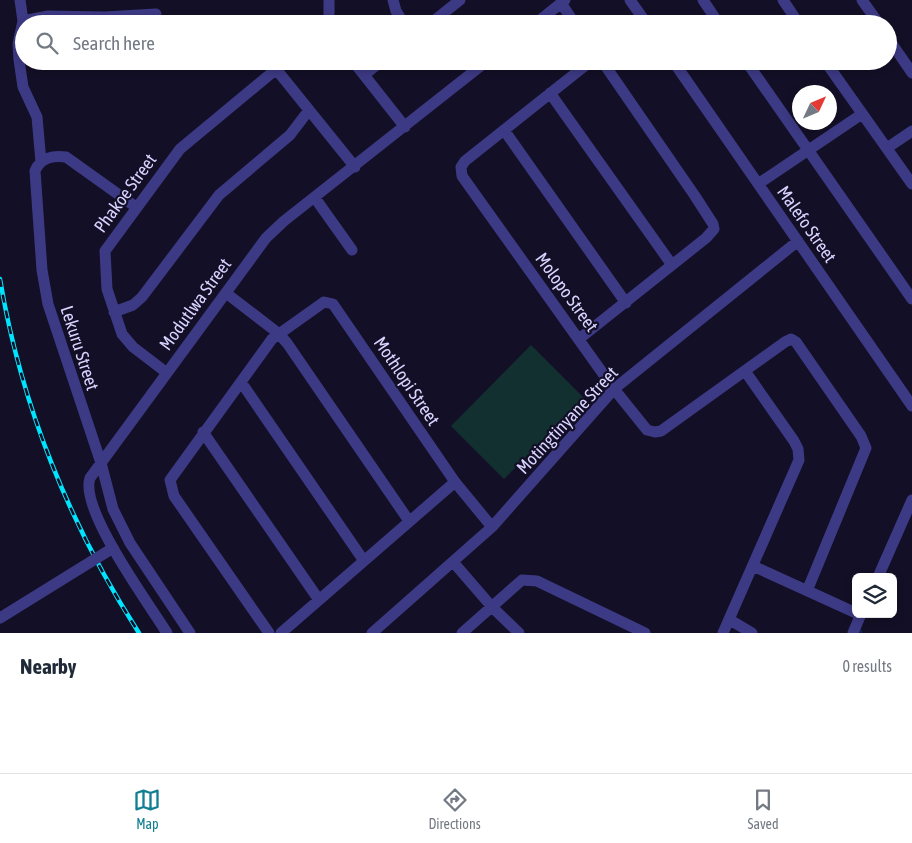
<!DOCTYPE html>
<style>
:root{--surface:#fff;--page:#f6f6f7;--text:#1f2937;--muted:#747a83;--line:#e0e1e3;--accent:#117e91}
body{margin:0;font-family:"Asap Condensed",sans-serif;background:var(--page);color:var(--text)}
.controls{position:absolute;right:15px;bottom:15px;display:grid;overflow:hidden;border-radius:8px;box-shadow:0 2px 8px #0003}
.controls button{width:45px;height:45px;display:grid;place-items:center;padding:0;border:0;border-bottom:1px solid var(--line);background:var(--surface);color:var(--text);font:25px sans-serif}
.compass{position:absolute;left:792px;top:85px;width:45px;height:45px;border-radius:50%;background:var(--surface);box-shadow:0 2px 8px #0003;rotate:46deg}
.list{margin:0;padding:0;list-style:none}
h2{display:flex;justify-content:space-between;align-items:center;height:65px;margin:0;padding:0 20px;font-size:21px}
h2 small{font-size:16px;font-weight:400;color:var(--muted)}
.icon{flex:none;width:28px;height:28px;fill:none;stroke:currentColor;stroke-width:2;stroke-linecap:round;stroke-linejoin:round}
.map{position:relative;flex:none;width:912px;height:633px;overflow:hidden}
.search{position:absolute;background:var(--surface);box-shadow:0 2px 8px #0003;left:15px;right:15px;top:15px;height:55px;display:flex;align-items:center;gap:12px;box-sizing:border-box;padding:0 18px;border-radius:28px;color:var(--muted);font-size:19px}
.sheet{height:140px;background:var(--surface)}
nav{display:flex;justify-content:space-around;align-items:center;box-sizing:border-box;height:70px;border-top:1px solid var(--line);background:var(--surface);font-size:14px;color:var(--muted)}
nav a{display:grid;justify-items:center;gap:2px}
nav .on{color:var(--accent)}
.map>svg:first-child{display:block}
.green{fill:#12302f}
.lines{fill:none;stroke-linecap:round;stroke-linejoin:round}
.stream{stroke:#0c2248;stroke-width:2.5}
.minor{stroke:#3d3a85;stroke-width:11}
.rail-casing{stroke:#00e5ff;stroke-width:4.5}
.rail{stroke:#130f26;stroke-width:2.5;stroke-dasharray:8;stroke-linecap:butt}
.minor-bridge{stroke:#3d3a85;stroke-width:11}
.labels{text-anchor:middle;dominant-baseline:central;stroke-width:4.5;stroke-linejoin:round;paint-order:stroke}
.street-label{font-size:18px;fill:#d9d4ff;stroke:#130f26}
</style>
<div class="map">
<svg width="912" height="633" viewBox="0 0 912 633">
<rect width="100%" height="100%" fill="#130f26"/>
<!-- green -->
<path class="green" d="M531,345L584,398L504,479L451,426Z"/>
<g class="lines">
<!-- stream -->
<path class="stream" d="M861,631V633"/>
<!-- minor -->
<path class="minor" d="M20,0L23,21L18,44L19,60L23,87L37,117L41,162
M393,0L396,11L404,24
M630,0L647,24
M703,0L719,24
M783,0L799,24
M862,0L879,24
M561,3L575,24
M23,21L48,16L105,17L156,14
M329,24V0
M430,24L460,0
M535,24L565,0
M888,38L912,73
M353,61L405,127
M591,61L465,161L461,167L462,176L614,389L647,430L655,432L661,431L785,342L791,339L796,342L861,436L866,448L807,591
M673,61L912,406
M746,61L912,299
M825,61L912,184
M276,69L355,167
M364,75L382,61
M550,93L672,265
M504,130L626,303
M887,148L912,131
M758,184L862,114
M315,198L352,250
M136,207L66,157C53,155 40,158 35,171L42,270L48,304L101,463L113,509L130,543L190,633
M226,293L278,333L287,343L409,521
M114,312L133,305L142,297L219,195L290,135L309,110
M579,339L706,238L714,229L713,224L695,196L602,61
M167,373L133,347L122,334L107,289L105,251L180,149L286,61
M241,382L364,561
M203,432L319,600
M454,563L492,607L519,633
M753,566L856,613
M878,577L912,500
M730,620L752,633
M167,633C149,604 79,509 90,478L266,238L284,221L487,61
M269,633L174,496L170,480L272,339L324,302L333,304L455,482L492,527
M281,633L455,482
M372,633L492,527L614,389L798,241
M462,633L522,580L537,581L645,633
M723,633L799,460L798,449L794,441L745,371
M853,633L861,614"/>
<!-- rail casing -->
<g class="rail-casing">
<path id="rail" d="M0,279C21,405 70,526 139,633"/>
</g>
<!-- rail -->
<use href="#rail" class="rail"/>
<!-- minor-bridge -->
<path class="minor-bridge" d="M0,618L113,548"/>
</g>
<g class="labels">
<!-- street labels -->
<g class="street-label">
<text transform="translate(125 193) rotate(-54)">Phakoe Street</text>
<text transform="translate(807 224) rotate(55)">Malefo Street</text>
<text transform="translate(567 292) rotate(54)">Molopo Street</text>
<text transform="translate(195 304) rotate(-54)">Modutlwa Street</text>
<text transform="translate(80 348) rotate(72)">Lekuru Street</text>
<text transform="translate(407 381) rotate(56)">Mothlopi Street</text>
<text transform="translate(567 420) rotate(-47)">Motingtinyane Street</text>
</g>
</g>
</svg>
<div class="controls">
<button><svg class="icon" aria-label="layers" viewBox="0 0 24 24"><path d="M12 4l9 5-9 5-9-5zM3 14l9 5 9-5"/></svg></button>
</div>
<svg class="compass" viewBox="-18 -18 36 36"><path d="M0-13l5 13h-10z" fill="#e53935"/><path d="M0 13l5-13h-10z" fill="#747a83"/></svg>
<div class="search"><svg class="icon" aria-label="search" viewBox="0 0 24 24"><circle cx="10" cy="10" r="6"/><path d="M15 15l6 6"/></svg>Search here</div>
</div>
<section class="sheet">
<h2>Nearby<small>0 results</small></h2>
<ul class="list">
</ul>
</section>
<nav>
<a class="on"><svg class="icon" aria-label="map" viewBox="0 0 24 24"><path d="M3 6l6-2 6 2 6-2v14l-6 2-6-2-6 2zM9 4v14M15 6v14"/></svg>Map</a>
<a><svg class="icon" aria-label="directions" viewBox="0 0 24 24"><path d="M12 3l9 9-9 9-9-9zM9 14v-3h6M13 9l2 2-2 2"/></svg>Directions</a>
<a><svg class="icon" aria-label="saved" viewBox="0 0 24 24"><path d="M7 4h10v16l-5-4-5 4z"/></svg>Saved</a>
</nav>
